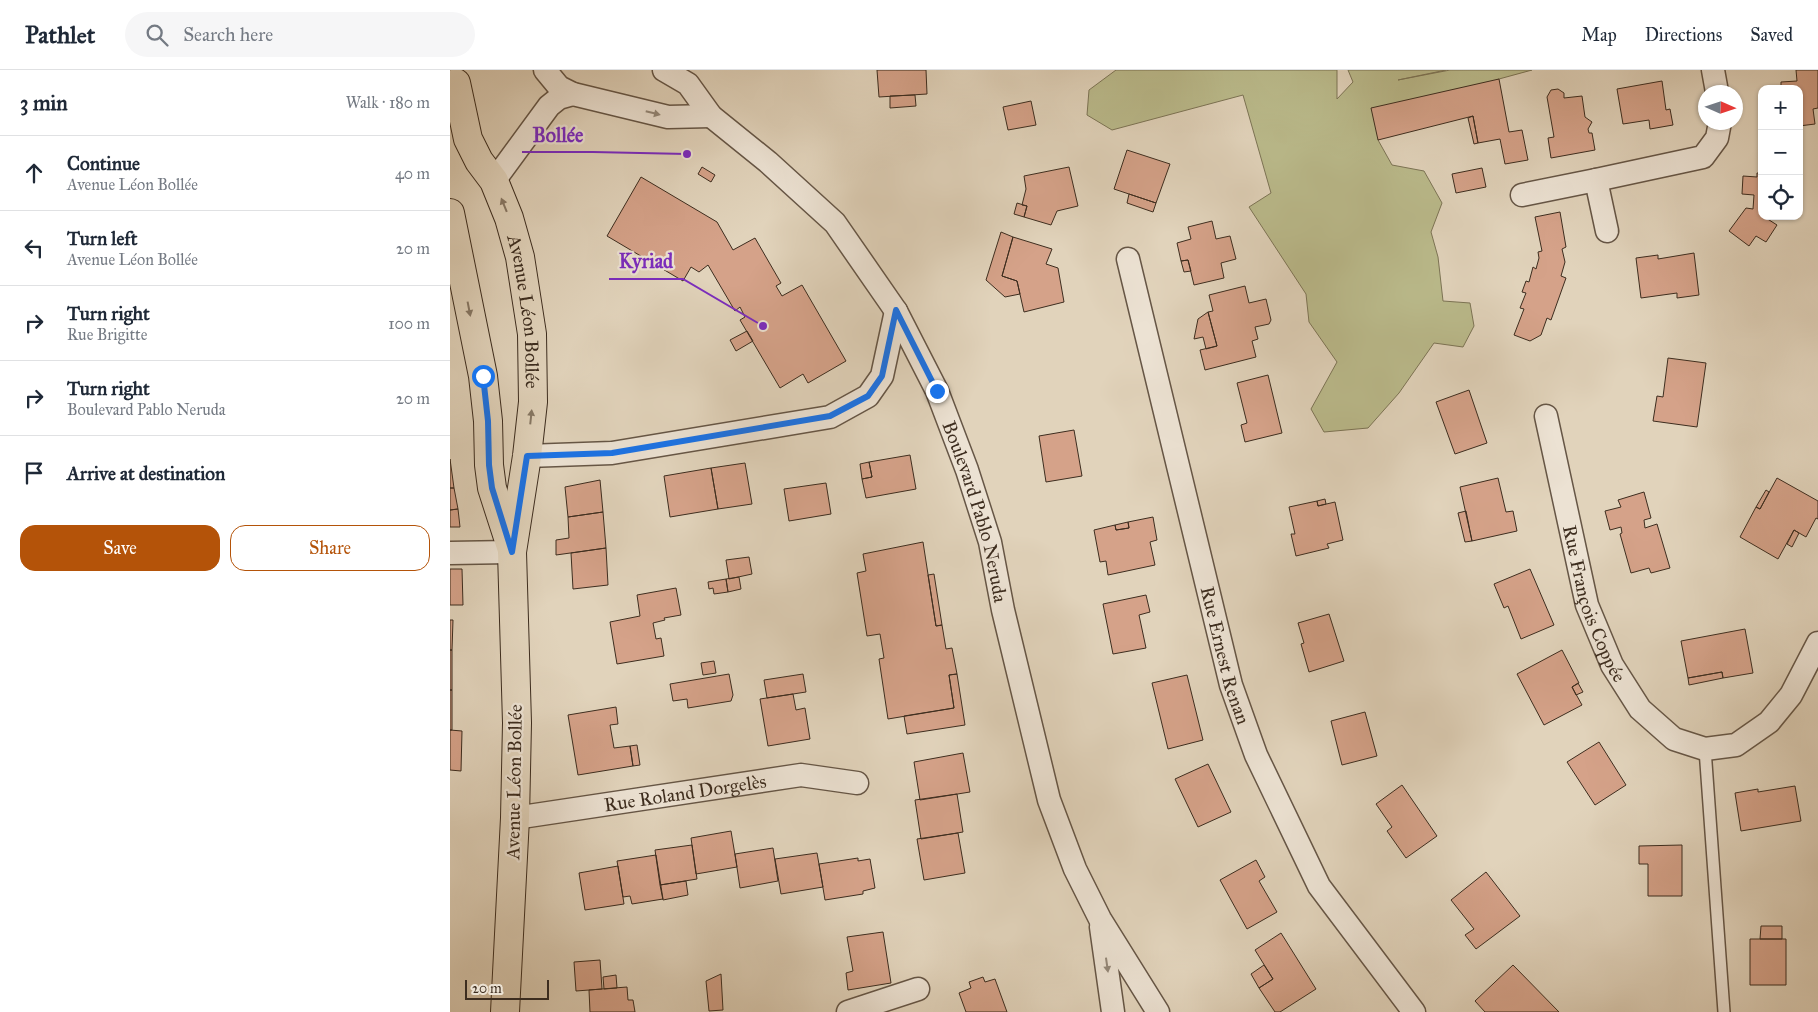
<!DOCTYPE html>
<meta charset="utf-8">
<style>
:root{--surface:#fff;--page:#f6f6f7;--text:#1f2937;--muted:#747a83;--line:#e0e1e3;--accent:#b45309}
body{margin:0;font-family:"IM FELL Great Primer",serif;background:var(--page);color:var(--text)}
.controls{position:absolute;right:15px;top:15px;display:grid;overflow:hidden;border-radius:10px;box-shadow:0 1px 4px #0004}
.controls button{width:45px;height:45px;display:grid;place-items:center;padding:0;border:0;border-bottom:1px solid var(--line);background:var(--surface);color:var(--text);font:25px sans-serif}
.compass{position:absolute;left:1248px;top:15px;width:45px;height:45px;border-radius:50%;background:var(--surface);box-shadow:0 1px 4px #0004;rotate:93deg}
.scale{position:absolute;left:15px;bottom:12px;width:84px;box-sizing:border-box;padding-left:5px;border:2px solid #3d2d1f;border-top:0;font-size:14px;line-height:18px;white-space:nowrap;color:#3d2d1f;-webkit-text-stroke:4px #ece2d3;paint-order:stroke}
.stop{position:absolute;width:15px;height:15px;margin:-11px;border:4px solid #1a73e8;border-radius:50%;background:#fff}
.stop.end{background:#1a73e8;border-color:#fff;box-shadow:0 1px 5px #0008}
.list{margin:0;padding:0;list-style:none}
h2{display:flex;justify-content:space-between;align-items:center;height:65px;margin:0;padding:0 20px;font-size:21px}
h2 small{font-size:16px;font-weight:400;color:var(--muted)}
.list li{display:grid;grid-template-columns:32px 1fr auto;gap:15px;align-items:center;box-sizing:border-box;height:75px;padding:0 20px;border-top:1px solid var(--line)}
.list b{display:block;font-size:19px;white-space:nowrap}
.list p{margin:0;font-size:16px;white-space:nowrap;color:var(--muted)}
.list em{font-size:16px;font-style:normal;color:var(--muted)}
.actions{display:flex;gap:10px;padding:15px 20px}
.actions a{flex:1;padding:11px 0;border:1px solid var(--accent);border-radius:15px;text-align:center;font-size:18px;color:var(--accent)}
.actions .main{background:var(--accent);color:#fff}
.icon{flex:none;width:28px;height:28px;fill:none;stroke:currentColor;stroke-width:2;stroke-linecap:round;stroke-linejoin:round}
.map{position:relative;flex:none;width:1368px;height:942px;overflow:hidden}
header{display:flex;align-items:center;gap:30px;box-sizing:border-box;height:70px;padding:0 25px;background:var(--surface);border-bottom:1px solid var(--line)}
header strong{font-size:24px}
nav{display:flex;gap:28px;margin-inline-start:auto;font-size:18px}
.search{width:350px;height:45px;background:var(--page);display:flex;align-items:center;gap:12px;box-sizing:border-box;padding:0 18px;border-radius:28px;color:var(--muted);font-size:19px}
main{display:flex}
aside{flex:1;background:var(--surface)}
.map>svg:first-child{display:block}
.green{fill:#baba8b;stroke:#7c7455}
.building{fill:#d5a289;stroke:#3d2d1f}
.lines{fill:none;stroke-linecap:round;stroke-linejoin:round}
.service-casing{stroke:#665646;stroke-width:14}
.minor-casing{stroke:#665646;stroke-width:25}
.primary-casing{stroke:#3d2d1f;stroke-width:30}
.service{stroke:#ece2d3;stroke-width:11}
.minor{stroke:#ece2d3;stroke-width:22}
.primary{stroke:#e1d3bb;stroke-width:28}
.oneway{fill:#948879}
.oneway2{fill:#877865}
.route{stroke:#1a73e8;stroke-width:6}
.labels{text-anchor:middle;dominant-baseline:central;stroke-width:4.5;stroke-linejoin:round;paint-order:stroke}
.street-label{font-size:19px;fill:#3d2d1f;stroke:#ece2d3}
.leader{fill:none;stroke:#7b2cbf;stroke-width:2}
.callout-dot{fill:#7b2cbf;stroke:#ece2d3;stroke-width:2}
.callout-label{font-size:20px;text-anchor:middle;font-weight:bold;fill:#7b2cbf;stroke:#ece2d3;stroke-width:4.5;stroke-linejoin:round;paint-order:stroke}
</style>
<header>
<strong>Pathlet</strong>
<div class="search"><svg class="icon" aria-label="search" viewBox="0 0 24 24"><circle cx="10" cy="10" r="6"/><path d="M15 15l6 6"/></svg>Search here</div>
<nav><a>Map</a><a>Directions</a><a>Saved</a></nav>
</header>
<main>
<aside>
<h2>3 min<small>Walk · 180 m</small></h2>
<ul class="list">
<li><svg class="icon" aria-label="ahead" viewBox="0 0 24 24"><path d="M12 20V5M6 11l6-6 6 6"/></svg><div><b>Continue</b><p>Avenue Léon Bollée</p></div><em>40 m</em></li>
<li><svg class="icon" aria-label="left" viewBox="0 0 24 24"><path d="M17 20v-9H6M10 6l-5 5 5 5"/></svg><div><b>Turn left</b><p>Avenue Léon Bollée</p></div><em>20 m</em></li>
<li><svg class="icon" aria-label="right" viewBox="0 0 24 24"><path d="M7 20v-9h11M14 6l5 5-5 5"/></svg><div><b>Turn right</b><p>Rue Brigitte</p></div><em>100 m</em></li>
<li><svg class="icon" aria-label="right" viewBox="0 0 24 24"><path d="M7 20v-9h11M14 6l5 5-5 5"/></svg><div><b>Turn right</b><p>Boulevard Pablo Neruda</p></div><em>20 m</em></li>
<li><svg class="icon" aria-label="arrive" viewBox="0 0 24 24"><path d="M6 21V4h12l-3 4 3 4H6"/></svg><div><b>Arrive at destination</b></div></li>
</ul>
<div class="actions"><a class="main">Save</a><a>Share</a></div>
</aside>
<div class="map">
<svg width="1368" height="942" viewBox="0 0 1368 942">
<rect width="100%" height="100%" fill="#e1d3bb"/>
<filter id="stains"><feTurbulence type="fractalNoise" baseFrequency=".004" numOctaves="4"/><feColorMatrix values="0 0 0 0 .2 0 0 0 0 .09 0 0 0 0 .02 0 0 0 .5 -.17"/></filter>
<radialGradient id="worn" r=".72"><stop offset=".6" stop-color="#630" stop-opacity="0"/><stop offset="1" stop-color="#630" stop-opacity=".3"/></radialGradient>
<!-- green -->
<path class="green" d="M666,0H887V29L903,12L898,0H996L948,10L1000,0H1082L1049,9L928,70L942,95L974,101L992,133L981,162L988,187L993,231L1020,233L1024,256L1013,277L984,273L949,323L918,358L874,362L861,339L887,292L859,252L856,224L799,137L821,123L793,25L662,60L637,45L639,20Z"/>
<!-- building -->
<path class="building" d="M427,0H476L477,24L429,27Z
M1346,0H1368V38L1363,39L1365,54L1349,56V19H1331V12L1347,11Z
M1049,9L1059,62L1072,60L1078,90L1055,94L1050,69L1028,73L1023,46L928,70L921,38Z
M1212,11L1216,40L1220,39L1223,55L1200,59L1199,50L1173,54L1167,19Z
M1108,19L1114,23V28L1132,26L1135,47L1142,52L1138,59L1139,63H1142L1145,80L1101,88L1098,68L1104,67L1097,27L1101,20Z
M465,25L466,36L440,38V26Z
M581,31L586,55L558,60L553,37Z
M1023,46L1028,73L1024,74L1018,48Z
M677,80L720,94L706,133L664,119Z
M252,97L265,105L261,112L248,104Z
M619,97L628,136L607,141L601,155L574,147L577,136L572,135L576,119L574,106Z
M1032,98L1036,117L1006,123L1002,104Z
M1307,103H1312V146H1317L1316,148L1327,155L1316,172L1306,166L1299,176L1279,161L1296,138L1303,139L1304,125L1292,124L1293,106L1307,107Z
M191,107L267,152L283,180L305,168L331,213L326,216L332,226L352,215L396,291L358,313L353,304L330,318L290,250L295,247L290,237L285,241L258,195L249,202L241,197L233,211L157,166Z
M679,124L706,133L703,142L677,133Z
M567,133L577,136L574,147L564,144Z
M1110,142L1116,177L1112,179L1115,192L1111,206L1116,208L1101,250L1097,248L1091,265L1080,271L1064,265L1074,239L1070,238L1076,223L1072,222L1076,211L1079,212L1083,197L1086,199L1089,188L1088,182L1092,181L1085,147Z
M762,151L766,169L780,166L786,189L771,193L774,208L744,215L738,190L731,191L727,173L741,169L738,157Z
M551,162L563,167L552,206L567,211L570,224L555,227L536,210Z
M563,167L602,179L596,194L608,198L614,232L574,242L567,211L552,206Z
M1244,183L1249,225L1227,228V223L1191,228L1186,188L1208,185V189Z
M738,190L741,201L734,202L731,191Z
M795,216L799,233L816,229L821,250L819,254L805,257L808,269L802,271L806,287L755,300L750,280L767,276L758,242L763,241L759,225Z
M758,242L767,276L756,279L753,267L744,269L748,249Z
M297,261L303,271L286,281L280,270Z
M1218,288L1256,293L1247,357L1203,351L1207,326L1213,327Z
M818,305L832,363L795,372L791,355L797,353L787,313Z
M1019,320L1037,373L1005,384L986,332Z
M624,360L632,406L596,412L589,366Z
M460,385L466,419L416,428L412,409L422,407L419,392Z
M0,389L4,418H0Z
M419,392L422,407L412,409L410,394Z
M295,393L302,434L268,439L261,398Z
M261,398L268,439L220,447L214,406Z
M1048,408L1056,442L1063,441L1067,461L1022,471L1010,417Z
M1327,408L1368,431V449L1366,448L1356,467L1344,460L1328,489L1290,467L1306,437L1310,439Z
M150,410L153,442L118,447L115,417Z
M376,413L381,444L339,451L334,419Z
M0,418H4L8,439L0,440Z
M1316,420L1319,422L1310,439L1306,437Z
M1194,422L1201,448L1194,450L1195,458L1207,454L1220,498L1201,503L1199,498L1181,503L1170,464L1172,463L1171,457L1160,460L1155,441L1171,437L1168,430Z
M875,429L876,434L868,436L867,431Z
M867,431L868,436L885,432L893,470L877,474L879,478L846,486L841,464H845L839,437Z
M8,439L10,457H0V440Z
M1016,441L1022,471L1015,472L1008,443Z
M153,442L156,478L106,485V470L119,468L118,447Z
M703,447L707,470L700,472L705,495L658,505L656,491L650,492L644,460L665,455L666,460L679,458L678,452Z
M678,452L679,458L666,460L665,455Z
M1344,460L1349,463L1342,477L1337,474Z
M473,472L486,556L492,555L496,579L502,578L507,604L499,605L504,638L438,649L429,589L434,588L430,564L417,566L407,503L416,501L413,484Z
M156,478L158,515L123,519L121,483Z
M299,487L302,504L279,509L276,490Z
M0,499H12L13,535H0Z
M1080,499L1104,555L1071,569L1058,536L1054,538L1044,514Z
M484,504L492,555L486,556L478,505Z
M289,507L291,519L278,522L276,509Z
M276,509L278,522L264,524L263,518L259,519L258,512Z
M226,518L231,545L214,548L215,550L203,553L206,569L211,568L214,586L167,594L160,552L190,546L187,525Z
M696,525L700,542L689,545L696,578L663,584L653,534Z
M879,544L894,591L859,602L851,574L854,573L848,553Z
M0,550H3L2,580H0Z
M1295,559L1303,603L1273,608L1272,602L1238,608L1231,571Z
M0,580H2V620H0Z
M1112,580L1129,613L1122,617L1132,635L1094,655L1067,604Z
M264,591L266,603L253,605L251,593Z
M1272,602L1273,608L1239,615L1238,608Z
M279,604L283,625L281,631L238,638L237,629L223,631L220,614Z
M353,604L356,622L317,628L314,610Z
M507,604L515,655L457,664L454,646L504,638L499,605Z
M737,605L753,670L718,679L702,613Z
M1128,613L1133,622L1126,625L1122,617Z
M0,620H2V660H0Z
M343,624L346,640L355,638L360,669L318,676L310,629Z
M166,637L168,654L160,655L164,678L180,676L183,696L128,705L118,645Z
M915,642L927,686L892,695L881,651Z
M0,660L12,661L11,701L0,700Z
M1149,672L1176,715L1145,735L1117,692Z
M187,675L190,695L183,696L180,676Z
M513,683L520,722L470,730L464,692Z
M758,694L781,742L748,757L725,709Z
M952,715L987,766L956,788L937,761L942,757L926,734Z
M1345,716L1351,751L1291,761L1285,723L1308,719V722Z
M507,724L513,762L471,769L465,730Z
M281,761L287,797L246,804L241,768Z
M508,763L515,803L474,810L467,769Z
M242,775L247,809L210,815L205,780Z
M1232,775V826H1198V794H1189V776Z
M323,778L328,811L290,818L285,784Z
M367,783L373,817L331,824L325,789Z
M206,785L213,829L182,834L180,826L173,827L167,791Z
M408,788V791L420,789L425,818L413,821V824L375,830L369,794Z
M806,790L815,807L809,811L827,842L797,859L770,810Z
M168,796L174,834L135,840L129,803Z
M1036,802L1070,846L1026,879L1015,865L1024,859L1001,830Z
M236,811L238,825L213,830L210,815Z
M1311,856H1332V869H1310Z
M433,862L441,913L398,920L396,903L403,901L397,867Z
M831,863L866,919L830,942H825L809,918L823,909L805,880Z
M1300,869H1336V915H1300Z
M150,890L152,919L126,921L124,892Z
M814,895L823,909L809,918L801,904Z
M1063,895L1109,942H1035L1025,931Z
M271,904L273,940L259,941L256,911Z
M166,905L167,918L154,919L153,907Z
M533,907L535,912L545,909L557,942H516L509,923L521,918L519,912Z
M177,917L178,930H183L185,942H140L139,920Z"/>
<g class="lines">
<!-- service casing -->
<g class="service-casing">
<path id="service" d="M1255,679L1274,942"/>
</g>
<!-- minor casing -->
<g class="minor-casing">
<g id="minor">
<path d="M95,0L109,17L123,24L218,47L261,46"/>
<path id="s1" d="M214,0L238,14L261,46L318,92L385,153L446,241L487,321L517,400L540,472L553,540L599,730L625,799L650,849L708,942"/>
<path d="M1263,0L1267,22"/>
<path d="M44,111L99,36L109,28L123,24"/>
<path d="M1072,125L1146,110"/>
<path d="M1157,161L1146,110L1253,87L1267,68L1270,52"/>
<path id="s2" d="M678,189L781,615L806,685L869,816L964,942"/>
<path id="s3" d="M1096,346L1137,535L1162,595L1190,639L1224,669L1255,679L1286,675L1319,652L1341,625L1368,573"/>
<path d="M77,386L162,383L380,347L418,326L432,306L446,241"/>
<path d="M0,483L62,482"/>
<path id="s4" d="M65,748L351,705L407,713"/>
<path d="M651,857L663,942"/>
<path d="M398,942L468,919"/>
</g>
</g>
<!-- primary casing -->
<g class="primary-casing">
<g id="primary">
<path id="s5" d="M6,13L18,69L29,91L44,111L59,148L70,187L82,264L83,332L77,386L62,482L67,653L65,748L55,942"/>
<path d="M0,143L33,306L38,351L39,395L42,418L62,480"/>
</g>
</g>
<!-- service -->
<use href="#service" class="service"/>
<!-- minor -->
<use href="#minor" class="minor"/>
<!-- primary -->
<use href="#primary" class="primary"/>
</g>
<!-- one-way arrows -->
<defs><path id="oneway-solid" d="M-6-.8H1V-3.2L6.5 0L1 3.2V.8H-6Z" transform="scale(1.25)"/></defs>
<g class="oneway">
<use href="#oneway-solid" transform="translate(203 43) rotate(14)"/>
<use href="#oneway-solid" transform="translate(657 895) rotate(82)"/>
</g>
<g class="oneway2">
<use href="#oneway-solid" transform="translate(54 135) rotate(-112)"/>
<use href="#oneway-solid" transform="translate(19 239) rotate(79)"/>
<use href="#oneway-solid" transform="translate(81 347) rotate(-84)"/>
</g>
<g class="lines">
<!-- route -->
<path class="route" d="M33,306L38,351L39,395L42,418L62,482L77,386L162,383L380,346L418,326L432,306L446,240L487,321"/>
</g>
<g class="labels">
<!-- street labels -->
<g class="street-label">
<text stroke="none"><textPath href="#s5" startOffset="242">Avenue Léon Bollée</textPath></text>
<text stroke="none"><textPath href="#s1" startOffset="555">Boulevard Pablo Neruda</textPath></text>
<text stroke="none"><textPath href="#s3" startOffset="194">Rue François Coppée</textPath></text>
<text stroke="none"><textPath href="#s2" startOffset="408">Rue Ernest Renan</textPath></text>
<text transform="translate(64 712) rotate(-89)">Avenue Léon Bollée</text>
<text stroke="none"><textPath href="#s4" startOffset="172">Rue Roland Dorgelès</textPath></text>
</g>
</g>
<!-- callouts -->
<path class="leader" d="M237 84L143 82H72M313 256L233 209H159"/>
<g class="callout-dot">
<circle cx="237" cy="84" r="5"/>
<circle cx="313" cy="256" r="5"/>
</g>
<g class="callout-label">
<text x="108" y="72">Bollée</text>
<text x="196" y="198">Kyriad</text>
</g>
<rect width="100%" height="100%" filter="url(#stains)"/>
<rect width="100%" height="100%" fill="url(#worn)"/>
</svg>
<div class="controls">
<button>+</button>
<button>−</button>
<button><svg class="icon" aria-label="locate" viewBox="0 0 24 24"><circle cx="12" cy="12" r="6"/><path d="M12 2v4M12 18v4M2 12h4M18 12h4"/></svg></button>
</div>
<svg class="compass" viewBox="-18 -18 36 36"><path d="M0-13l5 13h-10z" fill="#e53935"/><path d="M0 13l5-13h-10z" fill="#747a83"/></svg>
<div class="scale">20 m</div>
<div class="stop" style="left:33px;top:306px"></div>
<div class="stop end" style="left:487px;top:321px"></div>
</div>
</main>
